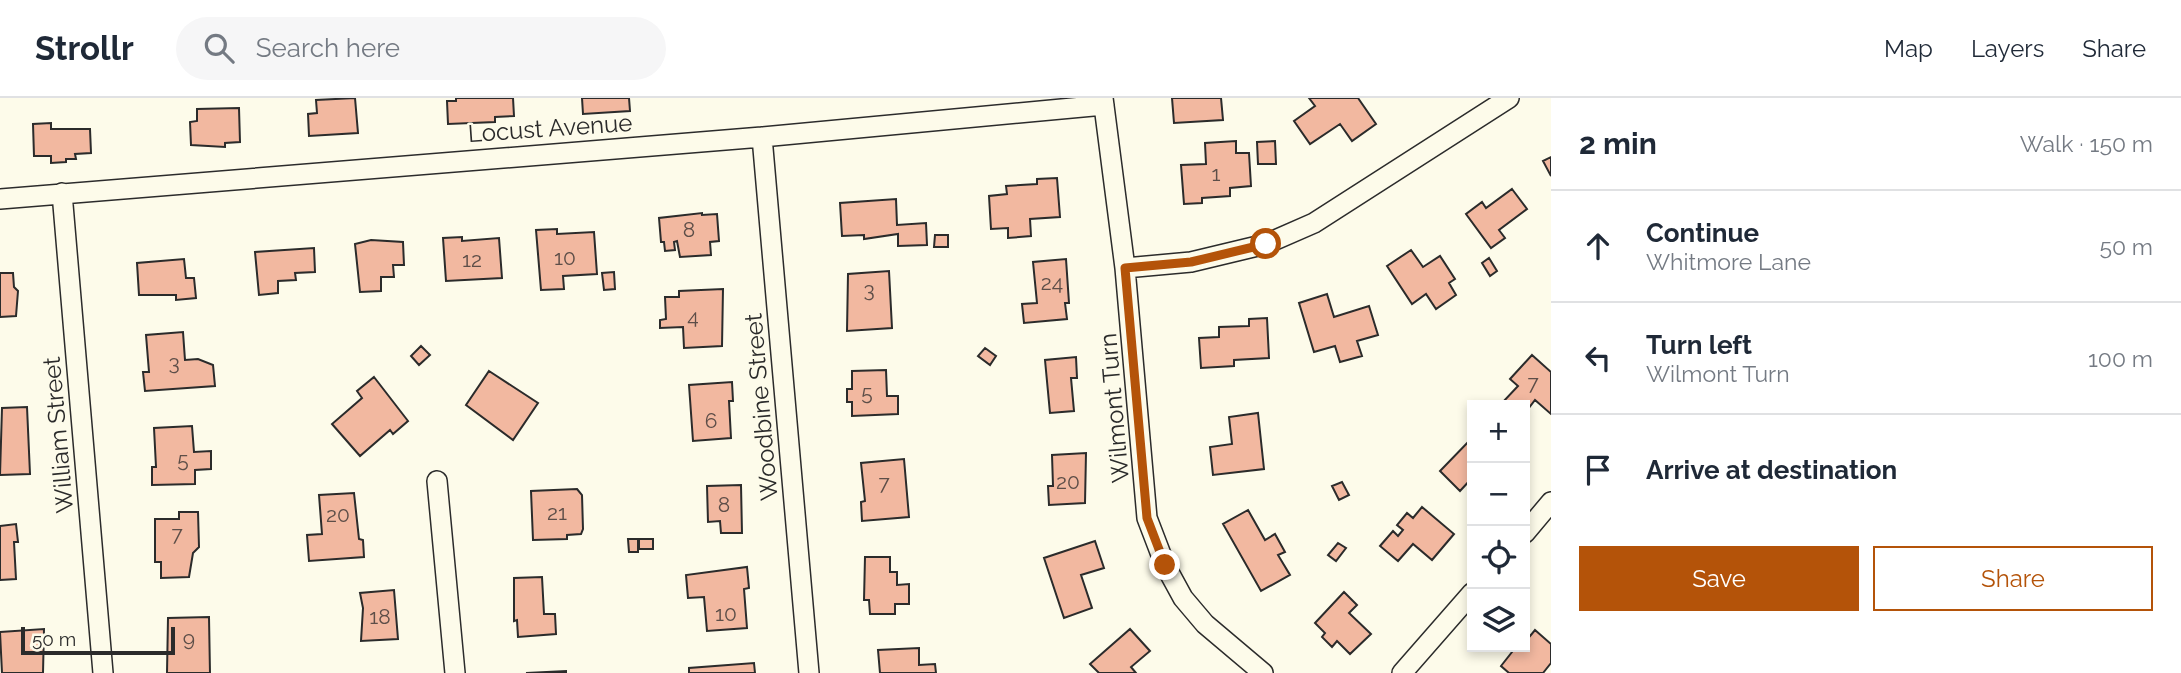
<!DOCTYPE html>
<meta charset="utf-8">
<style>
:root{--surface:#fff;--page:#f6f6f7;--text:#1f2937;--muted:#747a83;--line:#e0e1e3;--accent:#b45309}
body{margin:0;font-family:Raleway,sans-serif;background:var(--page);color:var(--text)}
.controls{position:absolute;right:21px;bottom:21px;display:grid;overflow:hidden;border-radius:0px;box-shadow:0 4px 10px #0003}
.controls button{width:63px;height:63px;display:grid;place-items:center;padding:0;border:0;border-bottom:2px solid var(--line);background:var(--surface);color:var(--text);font:35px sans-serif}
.scale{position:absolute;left:21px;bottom:18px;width:154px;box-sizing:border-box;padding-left:7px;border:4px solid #2b2b2b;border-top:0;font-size:19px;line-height:24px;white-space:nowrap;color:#2b2b2b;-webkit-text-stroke:5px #fdfbea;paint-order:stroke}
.stop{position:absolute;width:21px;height:21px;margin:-16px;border:5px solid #b45309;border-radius:50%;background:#fff}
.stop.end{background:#b45309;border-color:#fff;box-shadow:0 2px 7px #0008}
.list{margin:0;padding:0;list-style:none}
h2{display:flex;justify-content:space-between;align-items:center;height:91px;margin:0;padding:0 28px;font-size:30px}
h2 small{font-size:23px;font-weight:400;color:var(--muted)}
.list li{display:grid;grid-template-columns:46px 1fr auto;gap:21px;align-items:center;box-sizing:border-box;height:112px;padding:0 28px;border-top:2px solid var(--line)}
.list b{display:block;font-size:26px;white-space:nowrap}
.list p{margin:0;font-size:23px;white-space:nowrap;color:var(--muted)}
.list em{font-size:23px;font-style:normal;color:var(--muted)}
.actions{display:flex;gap:14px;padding:21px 28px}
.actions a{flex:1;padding:16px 0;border:2px solid var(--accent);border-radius:0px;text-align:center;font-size:24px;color:var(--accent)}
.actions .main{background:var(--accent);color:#fff}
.icon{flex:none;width:38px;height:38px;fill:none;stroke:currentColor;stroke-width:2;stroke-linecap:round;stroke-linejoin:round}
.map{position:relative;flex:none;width:1551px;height:575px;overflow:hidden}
header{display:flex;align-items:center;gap:42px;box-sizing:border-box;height:98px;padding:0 35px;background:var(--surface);border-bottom:2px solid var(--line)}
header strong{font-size:33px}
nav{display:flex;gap:38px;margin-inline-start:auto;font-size:24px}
.search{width:490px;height:63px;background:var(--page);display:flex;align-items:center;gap:18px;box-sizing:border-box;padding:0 24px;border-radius:38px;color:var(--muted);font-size:26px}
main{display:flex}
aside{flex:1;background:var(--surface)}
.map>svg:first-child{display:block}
.building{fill:#f2b8a0;stroke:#2b2b2b;stroke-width:2}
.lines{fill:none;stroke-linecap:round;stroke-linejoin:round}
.street-casing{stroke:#2b2b2b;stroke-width:22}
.street{stroke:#fdfbea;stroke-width:19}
.route{stroke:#b45309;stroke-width:9}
.labels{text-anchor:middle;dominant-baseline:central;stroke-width:5;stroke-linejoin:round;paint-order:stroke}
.number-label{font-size:21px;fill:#5d4e48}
.street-label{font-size:24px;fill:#2b2b2b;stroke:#fdfbea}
</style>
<header>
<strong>Strollr</strong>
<div class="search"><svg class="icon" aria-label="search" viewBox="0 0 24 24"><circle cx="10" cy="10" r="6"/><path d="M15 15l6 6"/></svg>Search here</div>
<nav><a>Map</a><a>Layers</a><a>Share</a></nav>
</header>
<main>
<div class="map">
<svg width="1551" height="575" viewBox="0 0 1551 575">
<rect width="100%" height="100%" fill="#fdfbea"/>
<!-- building -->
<path class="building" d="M355,0L358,35L309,38L308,16L317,15L316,2Z
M456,0H513L514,18L495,19V24L448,26L447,3H456Z
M582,0H629L630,13L583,16Z
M1172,0H1221L1223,22L1174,25Z
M1309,0H1358L1376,26L1352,43L1340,26L1310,46L1294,23L1315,8Z
M239,10L240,44L225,45V49L191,47L190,24L197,23V11Z
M51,25V31H90L91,55L75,56L76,61H66V64L51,65V58H34L33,26Z
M1236,43V55H1249L1251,88L1230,90V98L1202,100V105L1184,106L1181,67L1206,66L1205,45Z
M1275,43L1276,66H1258L1257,44Z
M1551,59V78L1543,63Z
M1057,80L1060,119L1030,121L1031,138L1008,140V130L991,131L989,98L1007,96L1006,88L1037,86V81Z
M1512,91L1527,111L1499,132L1505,140L1491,150L1466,116L1482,104L1486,110Z
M896,101L897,127L926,125L927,147L898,148V136L864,141V137L842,138L840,105Z
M702,115V117L717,116L719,143L710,144L711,157L680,159L677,143L674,144L675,152L665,153L664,144H661L659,120Z
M557,131V136L594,134L597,176L563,178L564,191L541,192L536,132Z
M935,137H948V149H934Z
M462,139V143L499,140L502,180L446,183L443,140Z
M371,142L403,144L404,167H393L394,179H381V193L360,194L355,146Z
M314,150L315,174L295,175L296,182L278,183V195L259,197L255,154Z
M1411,152L1423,169L1440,158L1455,181L1449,185L1456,197L1436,211L1426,196L1412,206L1387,168Z
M1489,160L1497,173L1490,178L1482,165Z
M184,161L186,180H194L196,200L176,202V197H139L137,165Z
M1066,161L1069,205H1065L1067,221L1024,225L1022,206L1037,205L1033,164Z
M889,173L892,230L847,233L848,176Z
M614,174L615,191L604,192L602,175Z
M0,175H13L14,189L18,193L16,218L0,219Z
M723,191L722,248L684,250L683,229L660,230V222L666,221L665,199H679V193Z
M1327,196L1334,219L1369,208L1378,237L1357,243L1362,258L1340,264L1335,248L1314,254L1299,205Z
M1267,220L1269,260L1234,262V268L1201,270L1199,240L1219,239V229L1249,228V221Z
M183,234L185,262L198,261L213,267L215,288L145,293L143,274H149L146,237Z
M421,248L430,257L419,267L411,258Z
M985,250L996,258L990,267L978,258Z
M1532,257L1551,274V316L1535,302L1525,315V307L1501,306L1518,288L1510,281Z
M1076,259L1077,280H1071L1074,313L1050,315L1045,262Z
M886,272L887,298H898V316L852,318V304H847V291H852V273Z
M489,273L538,305L513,342L466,307Z
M374,279L408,323L393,336L390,332L360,358L332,326L362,300L357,293Z
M732,284L733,303H729L731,340L693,343L689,287Z
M27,309L30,376L0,377L2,310Z
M1258,315L1264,371L1213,377L1210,349L1232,346L1229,319Z
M192,328L194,354L211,353V371L195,372V386L152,387V369H156L154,330Z
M1472,340V380L1460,393L1440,373Z
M1086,355L1085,405L1049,407L1048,388H1053L1052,357Z
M904,361L909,419L862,423L861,404L865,403L861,365Z
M1342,384L1349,397L1339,402L1332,388Z
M741,387L742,435H721L720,423L708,424L707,388Z
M577,391L582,397L583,431L581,436L567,437V441L533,442L531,393Z
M354,395L359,441L363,442L364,459L309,463L307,437L322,436L319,397Z
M1422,409L1454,436L1432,462L1413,446L1398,463L1380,448L1393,433L1398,438L1403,432L1397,427L1407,415L1413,420Z
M1248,412L1265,442L1275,436L1285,454L1278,457L1290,477L1261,493L1223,426Z
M179,414H198L199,449L193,455L189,479L161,480V464H155V421H179Z
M16,426L18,444H14L16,481L0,482V428Z
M628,441H638V454H629Z
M639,441H653V451H639Z
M1095,443L1104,470L1081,477L1092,510L1064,520L1044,460Z
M1338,445L1346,450L1336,463L1328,457Z
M865,459H890V474H897V487L909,486V506H895V516H870L869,502H864Z
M747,469L749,490L744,491L747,530L707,533L704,499L688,500L686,477Z
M542,479L544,516H555L556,536L518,539L517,522L514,523V480Z
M394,492L398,541L361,543L363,510L360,495Z
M1344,494L1357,507L1349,515L1371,536L1350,556L1337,543L1332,549L1322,539L1325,535L1315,525Z
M209,519L210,575H167L168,520Z
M44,531L43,575H2L0,534Z
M1130,531L1150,553L1131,569L1136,575H1099L1090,566Z
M1535,532L1551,546V565L1543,575H1509L1501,568L1516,549H1525V544Z
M919,550V567L935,566L936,575H880L878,552Z
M754,565L755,575H689V570Z
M566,573V575H526Z"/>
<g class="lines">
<!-- street casing -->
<g class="street-casing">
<path id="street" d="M1103,0L1125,170L1147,420L1165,467L1183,500L1205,526L1263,575
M762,39L809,575
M62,95L103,575
M0,101L762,39L1104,7
M1125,170L1191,164L1266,146L1314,125L1509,0
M437,383L455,575
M1525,435L1551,404
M1402,575L1472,495"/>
</g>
<!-- street -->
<use href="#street" class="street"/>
</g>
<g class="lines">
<!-- route -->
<path class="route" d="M1165,467L1147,420L1125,170L1191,164L1266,146"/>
</g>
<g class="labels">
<!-- number labels -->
<g class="number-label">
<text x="1216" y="75">1</text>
<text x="689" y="131">8</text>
<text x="565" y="159">10</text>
<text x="472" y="161">12</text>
<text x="1052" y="184">24</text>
<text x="869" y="191">3</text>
<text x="693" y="218">4</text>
<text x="174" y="264">3</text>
<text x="1533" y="284">7</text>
<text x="867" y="294">5</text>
<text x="711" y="322">6</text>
<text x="183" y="361">5</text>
<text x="1068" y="383">20</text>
<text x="884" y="384">7</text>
<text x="724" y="406">8</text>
<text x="557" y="414">21</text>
<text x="338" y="416">20</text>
<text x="177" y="435">7</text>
<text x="726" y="515">10</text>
<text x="380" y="518">18</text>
<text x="189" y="540">9</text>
</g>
<!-- street labels -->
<g class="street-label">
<text transform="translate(550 30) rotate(-4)">Locust Avenue</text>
<text transform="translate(761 309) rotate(-95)">Woodbine Street</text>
<text transform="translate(1114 310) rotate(-95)">Wilmont Turn</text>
<text transform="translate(58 337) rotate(-95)">William Street</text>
</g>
</g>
</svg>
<div class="controls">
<button>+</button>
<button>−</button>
<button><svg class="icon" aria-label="locate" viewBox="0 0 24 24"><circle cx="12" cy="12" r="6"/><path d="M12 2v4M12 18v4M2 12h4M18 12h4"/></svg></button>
<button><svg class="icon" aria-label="layers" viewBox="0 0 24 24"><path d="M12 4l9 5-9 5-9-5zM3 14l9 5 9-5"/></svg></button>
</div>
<div class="scale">50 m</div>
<div class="stop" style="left:1266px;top:146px"></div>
<div class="stop end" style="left:1165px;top:467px"></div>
</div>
<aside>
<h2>2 min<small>Walk · 150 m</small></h2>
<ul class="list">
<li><svg class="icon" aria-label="ahead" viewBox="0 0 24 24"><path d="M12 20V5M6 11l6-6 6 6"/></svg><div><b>Continue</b><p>Whitmore Lane</p></div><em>50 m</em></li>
<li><svg class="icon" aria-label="left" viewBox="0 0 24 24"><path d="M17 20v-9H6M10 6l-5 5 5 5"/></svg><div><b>Turn left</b><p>Wilmont Turn</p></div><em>100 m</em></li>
<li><svg class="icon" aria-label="arrive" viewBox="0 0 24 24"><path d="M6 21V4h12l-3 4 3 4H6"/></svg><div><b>Arrive at destination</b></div></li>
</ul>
<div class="actions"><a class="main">Save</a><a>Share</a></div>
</aside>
</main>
